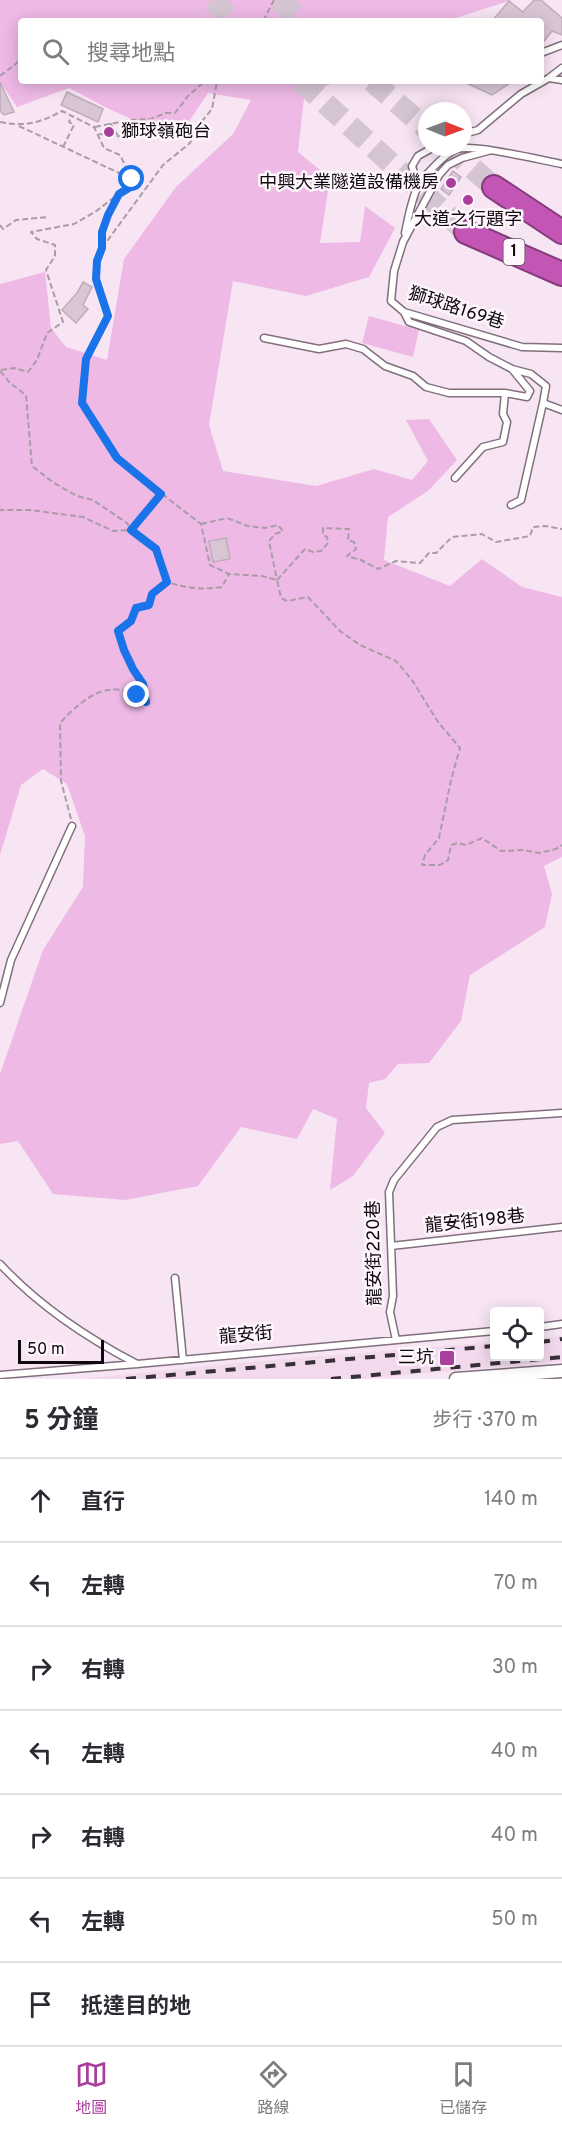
<!DOCTYPE html>
<html lang="zh-TW">
<meta charset="utf-8">
<style>
:root{--surface:#fff;--page:#f2f2f3;--text:#2b2b33;--muted:#7c7c81;--line:#e1e1e2;--accent:#aa3e9d}
body{margin:0;font-family:Overpass,"Noto Sans TC",sans-serif;background:var(--page);color:var(--text)}
.controls{position:absolute;right:18px;bottom:18px;display:grid;overflow:hidden;border-radius:6px;box-shadow:0 3px 15px #0003}
.controls button{width:54px;height:54px;display:grid;place-items:center;padding:0;border:0;border-bottom:2px solid var(--line);background:var(--surface);color:var(--text);font:30px sans-serif}
.compass{position:absolute;left:418px;top:102px;width:54px;height:54px;border-radius:50%;background:var(--surface);box-shadow:0 3px 15px #0003;rotate:91deg}
.scale{position:absolute;left:18px;bottom:15px;width:86px;box-sizing:border-box;padding-left:6px;border:3px solid #0f0a0e;border-top:0;font-size:16px;line-height:21px;white-space:nowrap;color:#0f0a0e;-webkit-text-stroke:4px #fef6fc;paint-order:stroke}
.stop{position:absolute;width:18px;height:18px;margin:-14px;border:4px solid #1a73e8;border-radius:50%;background:#fff}
.stop.end{background:#1a73e8;border-color:#fff;box-shadow:0 2px 6px #0008}
.list{margin:0;padding:0;list-style:none}
h2{display:flex;justify-content:space-between;align-items:center;height:78px;margin:0;padding:0 24px;font-size:26px}
h2 small{font-size:20px;font-weight:400;color:var(--muted)}
.list li{display:grid;grid-template-columns:39px 1fr auto;gap:18px;align-items:center;box-sizing:border-box;height:84px;padding:0 24px;border-top:2px solid var(--line)}
.list b{display:block;font-size:22px;white-space:nowrap}
.list em{font-size:20px;font-style:normal;color:var(--muted)}
.icon{flex:none;width:33px;height:33px;fill:none;stroke:currentColor;stroke-width:2;stroke-linecap:round;stroke-linejoin:round}
.map{position:relative;flex:none;width:562px;height:1379px;overflow:hidden}
.search{position:absolute;background:var(--surface);box-shadow:0 3px 15px #0003;left:18px;right:18px;top:18px;height:66px;display:flex;align-items:center;gap:15px;box-sizing:border-box;padding:0 21px;border-radius:6px;color:var(--muted);font-size:22px}
.sheet{height:666px;background:var(--surface)}
nav{display:flex;justify-content:space-around;align-items:center;box-sizing:border-box;height:84px;border-top:2px solid var(--line);background:var(--surface);font-size:16px;color:var(--muted)}
nav a{display:grid;justify-items:center;gap:3px}
nav .on{color:var(--accent)}
.map>svg:first-child{display:block}
.built{fill:#f2d9ee}
.green{fill:#eeb9e5}
.building{fill:#d8c6d5;stroke:#beacbb;stroke-width:1.5}
.lines{fill:none;stroke-linecap:round;stroke-linejoin:round}
.motorway-tunnel{stroke:#d5c4d2;stroke-width:22;stroke-dasharray:22 11;stroke-linecap:butt}
.service-casing{stroke:#806f7c;stroke-width:9}
.minor-casing{stroke:#806f7c;stroke-width:15}
.motorway-casing{stroke:#843b7b;stroke-width:26}
.path{stroke:#aa9ca7;stroke-width:2;stroke-dasharray:6 3;stroke-linecap:butt}
.service{stroke:#fff;stroke-width:6}
.minor{stroke:#fff;stroke-width:12}
.motorway{stroke:#c356b5;stroke-width:22}
.rail{stroke:#373036;stroke-width:4;stroke-dasharray:10 10;stroke-linecap:butt}
.route{stroke:#1a73e8;stroke-width:8}
.poi-dot{fill:#aa3e9d;stroke:#fef6fc;stroke-width:2}
.labels{text-anchor:middle;dominant-baseline:central;stroke-width:5;stroke-linejoin:round;paint-order:stroke}
.shield{fill:#fef6fc;stroke:#575155;stroke-width:1.5}
.shield-label{font-size:16px;font-weight:bold;fill:#0f0a0e}
.poi-label{font-size:18px;fill:#0f0a0e;stroke:#fef6fc;text-anchor:end}
.street-label{font-size:18px;fill:#0f0a0e;stroke:#fef6fc}
</style>
<div class="map">
<svg width="562" height="1379" viewBox="0 0 562 1379">
<rect width="100%" height="100%" fill="#f8e5f4"/>
<!-- built -->
<path class="built" d="M562,1336V1361L364,1379H80L237,1363L494,1342V1356H540V1338Z"/>
<!-- green -->
<path class="green" d="M0,0H512L446,21H21V81H336L304,98L298,152L330,178L320,243L360,242L365,206L395,228L369,277L306,296L233,281L209,425L223,471L316,486L374,469L412,480L428,461L406,420L429,419L457,460L428,491L388,517L384,560L450,586L482,559L522,587L562,597V857L544,866L552,894L545,927L470,975L461,1021L429,1063L398,1064L385,1079L369,1083L366,1108L385,1133L353,1176L330,1190L337,1119L313,1109L297,1139L241,1127L198,1186L125,1200L53,1194L18,1141L0,1144V1074L43,950L83,887L85,836L67,784L43,769L21,785L0,855V284L45,272L51,328L66,347L107,360L124,259L176,187L233,134L251,100L208,93L184,129L165,134L107,108L69,88L17,107L0,82Z
M369,316L419,330L413,357L362,343Z"/>
<!-- building -->
<path class="building" d="M534,0H541L562,18V35L552,31L541,45V21H492L509,1L523,12Z
M462,81H513L492,95Z
M0,82L14,112L4,115L0,111Z
M67,92L103,109L98,122L61,105Z
M453,171L461,177L449,195L441,189Z
M83,282L92,287L83,305L88,309L76,323L62,310L77,293Z
M226,538L230,559L213,562L209,541Z"/>
<g class="lines">
<!-- motorway-tunnel -->
<path class="motorway-tunnel" d="M212,0L235,21
M278,0L303,21
M301,81L466,232
M372,81L427,129
M448,147L494,187"/>
<!-- service casing -->
<g class="service-casing">
<path id="service" d="M541,53L562,45
M549,78L562,80
M463,134L478,130L521,94L549,78L562,68
M488,151L462,158L448,165L439,175L403,242L394,271L391,301L404,312L522,347L562,348
M418,186L412,166L418,156L434,147
M405,233C408,218 411,202 417,188C422,178 446,152 457,149C475,144 540,160 562,164
M404,312L409,322L466,341L489,357L512,369L531,374L546,386L543,403L562,410
M264,338L319,349L346,344L363,349L385,366L413,376L426,387L449,393H505L527,397L530,391L512,369
M455,478L483,447L503,442L507,422L503,414L505,393
M511,505L521,500L543,403
M0,1003L11,960L72,826
M391,1246L562,1227
M0,1264C38,1305 87,1338 137,1364
M175,1278L183,1360
M540,1327L562,1324
M396,1340L390,1312L393,1296L389,1192L394,1180L437,1127L452,1120L562,1113
M0,1375L137,1364L494,1331"/>
</g>
<!-- minor casing -->
<g class="minor-casing">
<path id="minor" d="M456,1379L562,1371"/>
</g>
<!-- motorway casing -->
<g class="motorway-casing">
<path id="motorway" d="M494,187L562,232
M466,232L562,274"/>
</g>
<!-- path -->
<path class="path" d="M263,21L274,0
M0,76L17,63L21,57
M0,122C24,127 40,123 62,111L94,127L104,148L120,155L132,179V186L119,193L108,215L102,232V248L97,261L96,279L108,316L86,359L82,403L117,458L161,493L131,530L113,531L83,517L30,510H0
M110,123L118,136
M19,126L119,173L132,186
M95,127L130,120L151,119L166,113H175L188,96L205,81
M99,134L135,138L155,130L157,125L164,120
M63,147L74,125L69,122L72,115
M0,225L3,229L16,220L48,217
M102,248L163,165L190,143L199,125L212,109L217,81
M1,370L14,368L28,372L37,360L47,333L63,322L46,270L55,256V245L37,239L31,232L74,224L95,212L117,195
M0,371L10,383L26,395L32,466L54,483L77,496L93,500L127,523L131,530L155,549L167,582C186,588 202,590 222,587L229,574
M162,494L201,524L210,565L229,574L262,576L277,580L281,598L287,601L308,597L340,631L360,645L396,661L412,680L438,722L460,748L451,780L439,838L425,855L422,865H440L448,860L451,845L458,843L466,845L482,838L501,851L523,850L539,853L556,849L562,845
M201,524L227,518L248,526L265,528L278,525L283,531L275,534L269,541L277,580
M277,580L305,549L313,552L321,551L328,543L327,537L323,535V528L349,529L348,540L354,542L356,549L347,556L361,560L378,569L396,561L420,563L429,553H436L452,537L482,534L496,542L530,536L533,527L545,526L562,529
M71,819L61,781L60,723C85,696 112,675 146,702L143,684L133,669L118,631L131,621L136,608L149,605L152,594L167,582"/>
<!-- service -->
<use href="#service" class="service"/>
<!-- minor -->
<use href="#minor" class="minor"/>
<!-- motorway -->
<use href="#motorway" class="motorway"/>
<!-- rail -->
<path class="rail" d="M540,1342L562,1339
M126,1379L494,1346
M331,1379L562,1357"/>
</g>
<g class="lines">
<!-- route -->
<path class="route" d="M132,179V186L119,194L108,215L102,232V248L97,261L96,279L108,316L86,359L82,403L117,458L161,494L131,530L156,549L167,582L152,594L149,605L136,608L131,621L118,631L124,650L133,669L143,684L146,702L137,695"/>
</g>
<!-- markers -->
<g class="poi-dot">
<circle cx="109" cy="132" r="6"/>
<circle cx="451" cy="183" r="6"/>
<circle cx="468" cy="200" r="6"/>
<rect x="439" y="1350" width="16" height="16" rx="3"/>
</g>
<g class="labels">
<!-- shield labels -->
<rect class="shield" x="503.5" y="239" width="21" height="26" rx="4.5"/>
<g class="shield-label">
<text x="514" y="252">1</text>
</g>
<!-- poi labels -->
<g class="poi-label">
<text x="121" y="132" text-anchor="start">獅球嶺砲台</text>
<text x="439" y="183">中興大業隧道設備機房</text>
<text x="468" y="220" text-anchor="middle">大道之行題字</text>
<text x="434" y="1358">三坑</text>
</g>
<!-- street labels -->
<g class="street-label">
<text transform="translate(456 309) rotate(18)">獅球路169巷</text>
<text transform="translate(475 1222) rotate(-6)">龍安街198巷</text>
<text transform="translate(375 1253) rotate(-91)">龍安街220巷</text>
<text transform="translate(246 1336) rotate(-5)">龍安街</text>
</g>
</g>
</svg>
<div class="controls">
<button><svg class="icon" aria-label="locate" viewBox="0 0 24 24"><circle cx="12" cy="12" r="6"/><path d="M12 2v4M12 18v4M2 12h4M18 12h4"/></svg></button>
</div>
<svg class="compass" viewBox="-18 -18 36 36"><path d="M0-13l5 13h-10z" fill="#e53935"/><path d="M0 13l5-13h-10z" fill="#7c7c81"/></svg>
<div class="scale">50 m</div>
<div class="stop" style="left:132px;top:179px"></div>
<div class="stop end" style="left:137px;top:695px"></div>
<div class="search"><svg class="icon" aria-label="search" viewBox="0 0 24 24"><circle cx="10" cy="10" r="6"/><path d="M15 15l6 6"/></svg>搜尋地點</div>
</div>
<section class="sheet">
<h2>5 分鐘<small>步行 · 370 m</small></h2>
<ul class="list">
<li><svg class="icon" aria-label="ahead" viewBox="0 0 24 24"><path d="M12 20V5M6 11l6-6 6 6"/></svg><div><b>直行</b></div><em>140 m</em></li>
<li><svg class="icon" aria-label="left" viewBox="0 0 24 24"><path d="M17 20v-9H6M10 6l-5 5 5 5"/></svg><div><b>左轉</b></div><em>70 m</em></li>
<li><svg class="icon" aria-label="right" viewBox="0 0 24 24"><path d="M7 20v-9h11M14 6l5 5-5 5"/></svg><div><b>右轉</b></div><em>30 m</em></li>
<li><svg class="icon" aria-label="left" viewBox="0 0 24 24"><path d="M17 20v-9H6M10 6l-5 5 5 5"/></svg><div><b>左轉</b></div><em>40 m</em></li>
<li><svg class="icon" aria-label="right" viewBox="0 0 24 24"><path d="M7 20v-9h11M14 6l5 5-5 5"/></svg><div><b>右轉</b></div><em>40 m</em></li>
<li><svg class="icon" aria-label="left" viewBox="0 0 24 24"><path d="M17 20v-9H6M10 6l-5 5 5 5"/></svg><div><b>左轉</b></div><em>50 m</em></li>
<li><svg class="icon" aria-label="arrive" viewBox="0 0 24 24"><path d="M6 21V4h12l-3 4 3 4H6"/></svg><div><b>抵達目的地</b></div></li>
</ul>
</section>
<nav>
<a class="on"><svg class="icon" aria-label="map" viewBox="0 0 24 24"><path d="M3 6l6-2 6 2 6-2v14l-6 2-6-2-6 2zM9 4v14M15 6v14"/></svg>地圖</a>
<a><svg class="icon" aria-label="directions" viewBox="0 0 24 24"><path d="M12 3l9 9-9 9-9-9zM9 14v-3h6M13 9l2 2-2 2"/></svg>路線</a>
<a><svg class="icon" aria-label="saved" viewBox="0 0 24 24"><path d="M7 4h10v16l-5-4-5 4z"/></svg>已儲存</a>
</nav>
